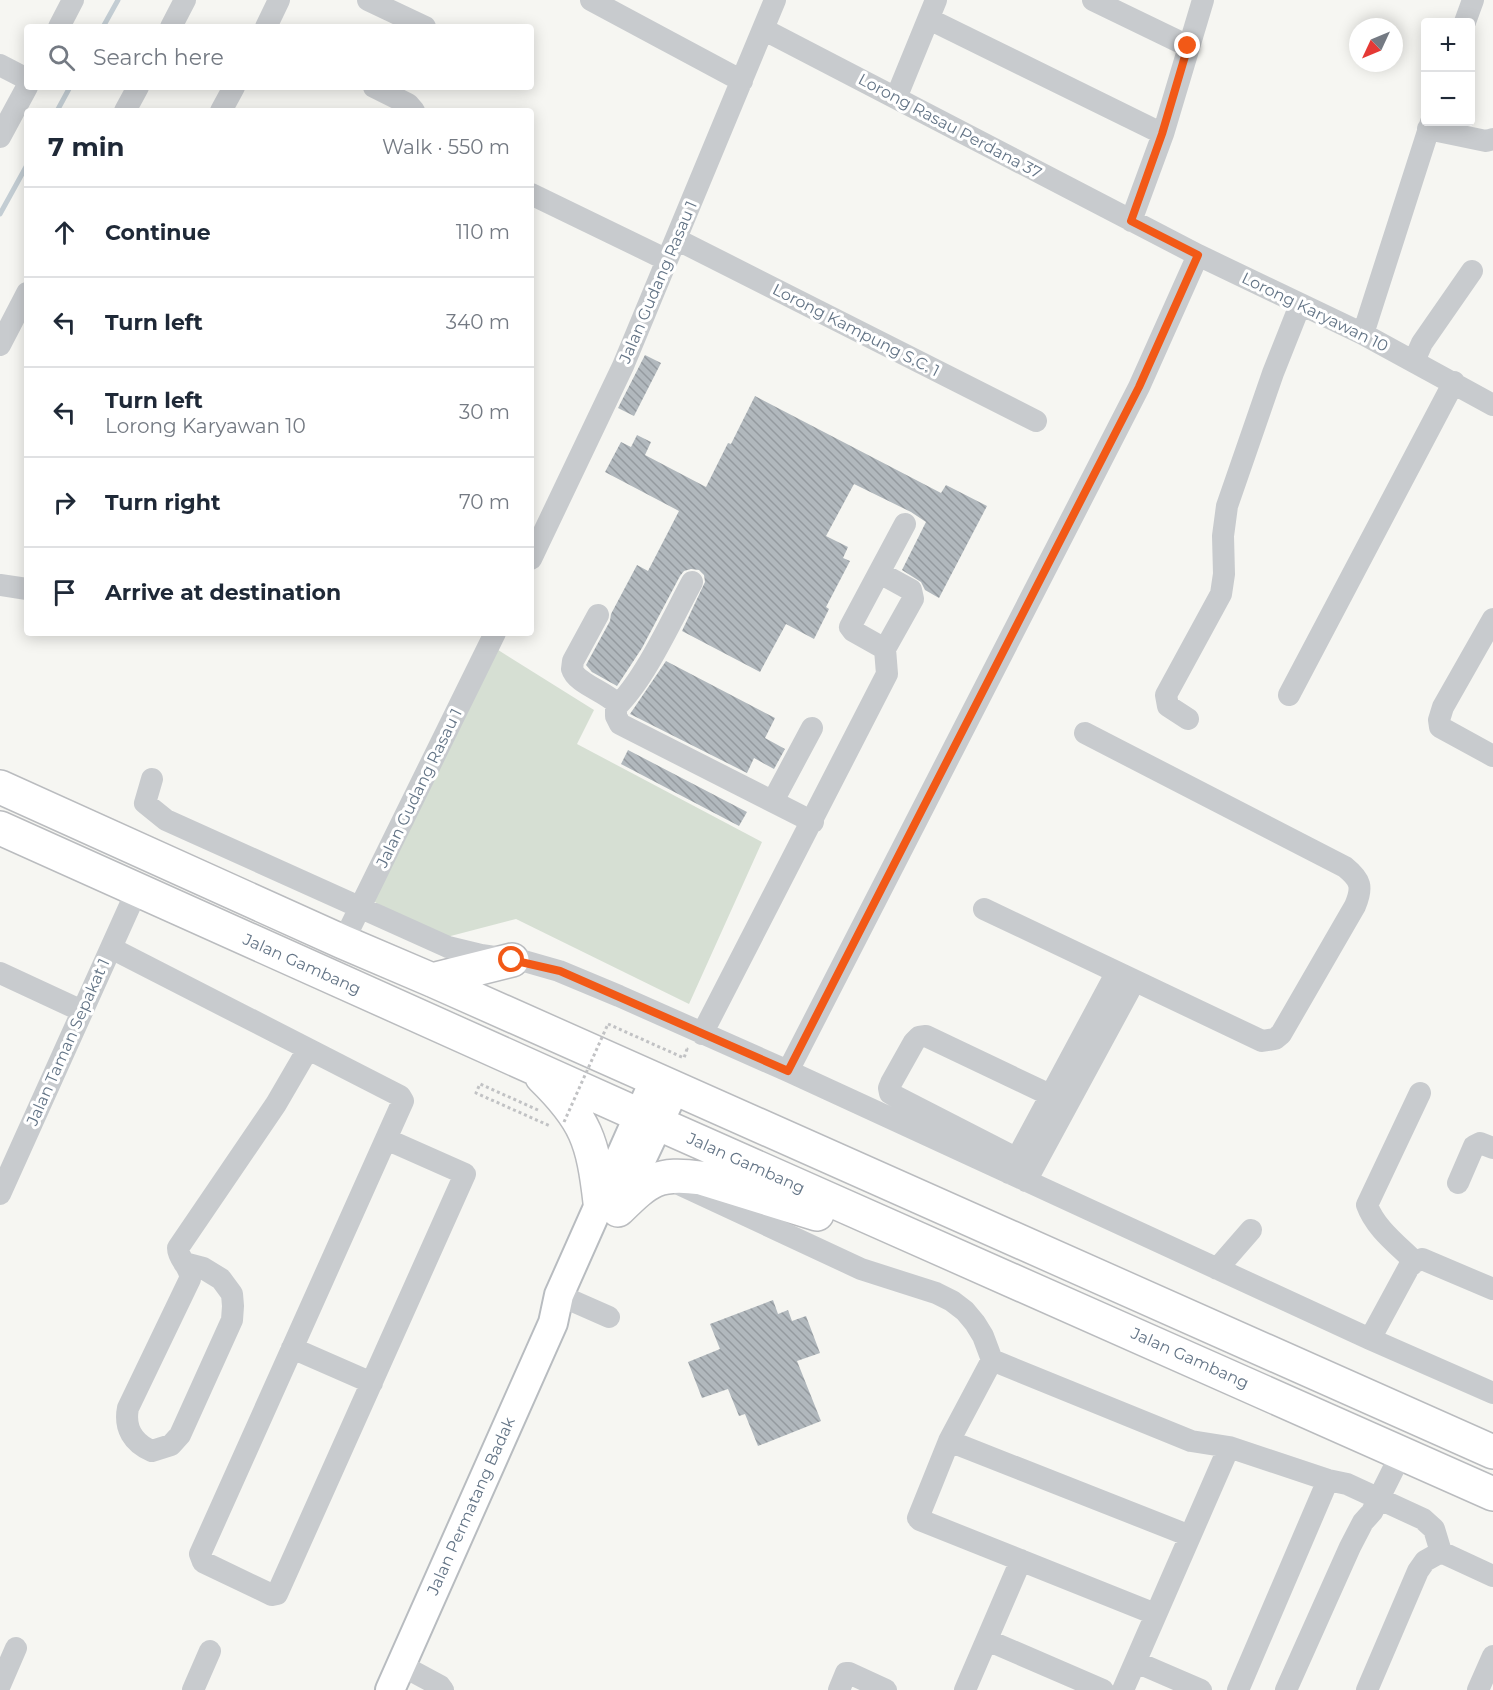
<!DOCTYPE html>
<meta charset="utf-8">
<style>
:root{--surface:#fff;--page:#f2f2f3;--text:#1f2937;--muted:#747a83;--line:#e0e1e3}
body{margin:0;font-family:Montserrat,sans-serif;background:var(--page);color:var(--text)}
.controls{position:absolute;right:18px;top:18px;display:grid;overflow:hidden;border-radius:6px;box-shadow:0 3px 15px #0003}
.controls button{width:54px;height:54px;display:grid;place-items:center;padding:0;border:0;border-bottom:2px solid var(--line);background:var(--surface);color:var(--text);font:30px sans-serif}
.compass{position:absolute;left:1349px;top:18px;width:54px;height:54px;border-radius:50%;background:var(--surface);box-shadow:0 3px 15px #0003;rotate:226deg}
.stop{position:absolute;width:18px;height:18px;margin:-14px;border:4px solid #f25917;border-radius:50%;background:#fff}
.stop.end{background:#f25917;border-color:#fff;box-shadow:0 2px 6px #0008}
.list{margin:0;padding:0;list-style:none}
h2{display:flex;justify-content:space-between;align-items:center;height:78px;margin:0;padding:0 24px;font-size:26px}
h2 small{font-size:20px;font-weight:400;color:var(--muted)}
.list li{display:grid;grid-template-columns:39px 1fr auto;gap:18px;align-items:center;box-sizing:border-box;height:90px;padding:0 24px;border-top:2px solid var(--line)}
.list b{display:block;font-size:22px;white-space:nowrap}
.list p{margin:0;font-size:20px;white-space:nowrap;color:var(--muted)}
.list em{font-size:20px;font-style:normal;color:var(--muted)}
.icon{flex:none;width:33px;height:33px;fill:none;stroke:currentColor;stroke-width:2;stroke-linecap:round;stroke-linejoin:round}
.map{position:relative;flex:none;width:1493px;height:1690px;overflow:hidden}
.search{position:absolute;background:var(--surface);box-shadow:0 3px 15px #0003;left:24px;top:24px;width:510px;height:66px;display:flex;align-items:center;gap:15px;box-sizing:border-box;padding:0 21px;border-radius:6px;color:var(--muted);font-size:22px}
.panel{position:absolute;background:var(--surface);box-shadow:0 3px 15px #0003;left:24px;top:108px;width:510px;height:528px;border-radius:6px}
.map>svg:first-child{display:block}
.green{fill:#d6dfd3}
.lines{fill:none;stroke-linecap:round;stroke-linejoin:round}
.stream{stroke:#c3cdd3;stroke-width:5}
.building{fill:url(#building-back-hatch)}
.major-casing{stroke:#b8bcc0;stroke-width:32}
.highway-casing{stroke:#babcbf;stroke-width:36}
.path{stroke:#c1c2c4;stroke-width:3;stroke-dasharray:3 3;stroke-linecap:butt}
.minor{stroke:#c8cbce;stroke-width:22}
.major{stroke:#fff;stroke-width:28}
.highway{stroke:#fff;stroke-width:33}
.path-bridge{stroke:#c1c2c4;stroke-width:3;stroke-dasharray:3 3;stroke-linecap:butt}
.route{stroke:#f25917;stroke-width:8}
.labels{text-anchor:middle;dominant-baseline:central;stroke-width:6;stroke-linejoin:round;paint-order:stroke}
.street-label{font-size:16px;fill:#637486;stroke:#fff}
</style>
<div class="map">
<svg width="1493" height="1690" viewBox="0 0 1493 1690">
<defs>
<pattern id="building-back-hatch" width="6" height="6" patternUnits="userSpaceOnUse" patternTransform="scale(1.5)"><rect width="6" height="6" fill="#b1b8bd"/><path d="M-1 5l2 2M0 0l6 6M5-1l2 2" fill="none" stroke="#949a9f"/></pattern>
</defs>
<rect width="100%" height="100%" fill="#f6f6f2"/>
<!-- green -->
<path class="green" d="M495,648L594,710L577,744L762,842L689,1004L516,919L443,938L371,900Z"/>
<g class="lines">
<!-- stream -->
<path class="stream" d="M103,27L118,0
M57,111L70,87
M0,214L27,165"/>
</g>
<!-- building -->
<path class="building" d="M645,355L661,363L634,416L618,408Z
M755,396L941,493L946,485L987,506L939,598L925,590L921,582L902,570L926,522L911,512L854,484L826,536L848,547L843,558L850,561L826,607L829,609L814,639L786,624L760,672L682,631L705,582L704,575L699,570L691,569L684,571L680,576L642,648L617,686L592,672L586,665L610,621L611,614L637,565L648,571L679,511L605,472L621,442L631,447L637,435L651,442L645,455L706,487L728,443L731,444Z
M666,661L775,718L765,738L785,749L774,769L754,758L747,773L630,714Z
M628,750L747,812L739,826L621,764Z
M773,1300L778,1314L788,1310L792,1321L806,1316L820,1353L797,1361L821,1421L758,1446L745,1414L739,1416L728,1389L702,1398L688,1362L720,1349L710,1324Z"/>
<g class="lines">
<!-- major casing -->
<g class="major-casing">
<path id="major" d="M619,1207L675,1088
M390,1690L553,1323L559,1295L655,1079"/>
</g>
<!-- highway casing -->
<g class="highway-casing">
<path id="highway" d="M0,787L343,942L432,980L1493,1452
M0,828L639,1115L1493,1494
M432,980L512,960
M542,1077C586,1120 593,1141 600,1202
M618,1210C649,1180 657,1172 701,1178L817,1214"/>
</g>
<!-- path -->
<path class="path" d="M608,1024L684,1058L687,1049H686
M538,1110L480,1084L476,1093L550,1126"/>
<!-- minor -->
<path class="minor" d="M368,0L425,27
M591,0L742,81
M1093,0L1188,46
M929,19L1163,134
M1465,22L1473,0
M59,27L73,0
M171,27L185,0
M266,27L279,0
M763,29L1198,255L1363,334L1493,405
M0,65L27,79
M374,87L408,104L414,111
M896,98L936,0
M125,111L138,87
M221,111L234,87
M1428,129L1486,141L1493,139
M0,137L27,87
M531,194L667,260
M1131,221L1163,134L1203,0
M676,239L1036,421
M1363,334L1431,122
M0,345L27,293
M1414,361L1422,343L1472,271
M531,559L623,366L775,0
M880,573L911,590L913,599L885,649
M0,585L27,589
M598,615L573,661L572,669C576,683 604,691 616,703V716L620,724L813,822
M1493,619L1443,707L1439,720L1440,727L1493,756
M1289,695L1454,382
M616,707C645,679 672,619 692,582
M1188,719L1168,706L1166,695L1221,594L1224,574L1223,536L1227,506L1273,373L1300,305
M152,779L145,803L166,820L448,947L481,955L524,961L559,971L619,996L788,1071L1370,1339L1493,1393
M773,801L812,728
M984,909L1262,1041L1275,1039L1281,1034L1355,906C1363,887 1361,880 1345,867L1085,733
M343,942L495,633
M111,948L400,1096L403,1101L200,1554L203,1562L272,1595L277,1594L465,1174L386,1139
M0,973L82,1011
M702,1034L887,674L885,649L853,631L850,627L905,524
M788,1071L1139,387L1198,255
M1016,1158L895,1096L890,1093L889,1088L891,1083L914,1042L919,1037L926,1036L1050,1095
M1009,1173L1112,981L1116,977L1125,976L1129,985V991L1026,1181
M1458,1183L1474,1146L1480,1143L1493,1148
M681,1185L861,1269L936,1293L952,1301L965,1311L975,1323L983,1336L992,1360L949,1441L918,1518L920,1520L1155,1614
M0,1194L137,890
M1415,1262C1398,1245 1375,1228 1367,1205L1420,1093
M184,1263L203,1268L221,1279L232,1294L233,1306L232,1320L180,1435L171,1445L152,1451C133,1443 124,1428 128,1408L190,1279C191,1266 178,1260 178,1248L276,1104L308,1049
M1217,1269L1251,1230
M559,1295L609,1317
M1370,1339L1409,1267L1415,1262L1422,1259L1493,1289
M292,1348L372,1383
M992,1360L1191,1441L1229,1447L1328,1480L1347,1484L1423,1519L1434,1529L1441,1552
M949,1441L1190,1536
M987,1640L1103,1690
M1136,1662L1201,1690
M401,1665L440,1686L443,1690
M0,1685L16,1648
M193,1690L210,1651
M839,1690L846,1673H849L886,1690
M965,1690L1021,1560
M1123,1690L1229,1447
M1238,1690L1328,1480
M1286,1690L1350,1547L1363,1522L1372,1512L1402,1452
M1367,1690L1418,1571L1425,1561L1441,1552L1493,1576
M1478,1690L1493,1656"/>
<!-- major -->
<use href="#major" class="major"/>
<!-- highway -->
<use href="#highway" class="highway"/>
<!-- path-bridge -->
<path class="path-bridge" d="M564,1122L608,1024"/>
</g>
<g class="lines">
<!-- route -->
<path class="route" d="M512,960L560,971L788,1071L1139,387L1198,255L1131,221L1162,134L1188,46"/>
</g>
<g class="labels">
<!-- street labels -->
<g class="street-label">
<text transform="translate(950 126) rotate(28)">Lorong Rasau Perdana 37</text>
<text transform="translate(658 282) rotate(-67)">Jalan Gudang Rasau 1</text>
<text transform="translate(1315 312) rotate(26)">Lorong Karyawan 10</text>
<text transform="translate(856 330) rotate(27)">Lorong Kampung S.C. 1</text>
<text transform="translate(419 788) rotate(-64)">Jalan Gudang Rasau 1</text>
<text transform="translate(302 964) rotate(24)">Jalan Gambang</text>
<text transform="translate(68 1042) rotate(-66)">Jalan Taman Sepakat 1</text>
<text transform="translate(746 1163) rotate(24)">Jalan Gambang</text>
<text transform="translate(1190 1358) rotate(24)">Jalan Gambang</text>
<text transform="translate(471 1506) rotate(-66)">Jalan Permatang Badak</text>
</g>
</g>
</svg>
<div class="controls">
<button>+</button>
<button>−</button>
</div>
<svg class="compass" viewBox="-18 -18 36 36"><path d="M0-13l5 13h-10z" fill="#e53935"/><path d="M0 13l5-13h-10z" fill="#747a83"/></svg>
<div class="stop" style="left:512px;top:960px"></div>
<div class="stop end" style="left:1188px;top:46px"></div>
<div class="search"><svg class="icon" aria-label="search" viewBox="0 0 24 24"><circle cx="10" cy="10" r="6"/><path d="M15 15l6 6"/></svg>Search here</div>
<section class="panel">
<h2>7 min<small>Walk · 550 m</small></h2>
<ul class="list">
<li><svg class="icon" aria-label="ahead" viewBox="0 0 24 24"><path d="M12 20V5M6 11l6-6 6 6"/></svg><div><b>Continue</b></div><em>110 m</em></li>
<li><svg class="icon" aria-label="left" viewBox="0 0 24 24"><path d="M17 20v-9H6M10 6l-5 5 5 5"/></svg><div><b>Turn left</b></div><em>340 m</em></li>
<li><svg class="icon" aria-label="left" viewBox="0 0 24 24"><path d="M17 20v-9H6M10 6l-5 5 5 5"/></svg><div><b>Turn left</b><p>Lorong Karyawan 10</p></div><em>30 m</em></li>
<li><svg class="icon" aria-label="right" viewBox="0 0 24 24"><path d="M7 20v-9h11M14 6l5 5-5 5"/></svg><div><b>Turn right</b></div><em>70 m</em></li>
<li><svg class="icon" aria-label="arrive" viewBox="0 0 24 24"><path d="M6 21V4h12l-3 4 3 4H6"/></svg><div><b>Arrive at destination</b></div></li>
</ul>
</section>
</div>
